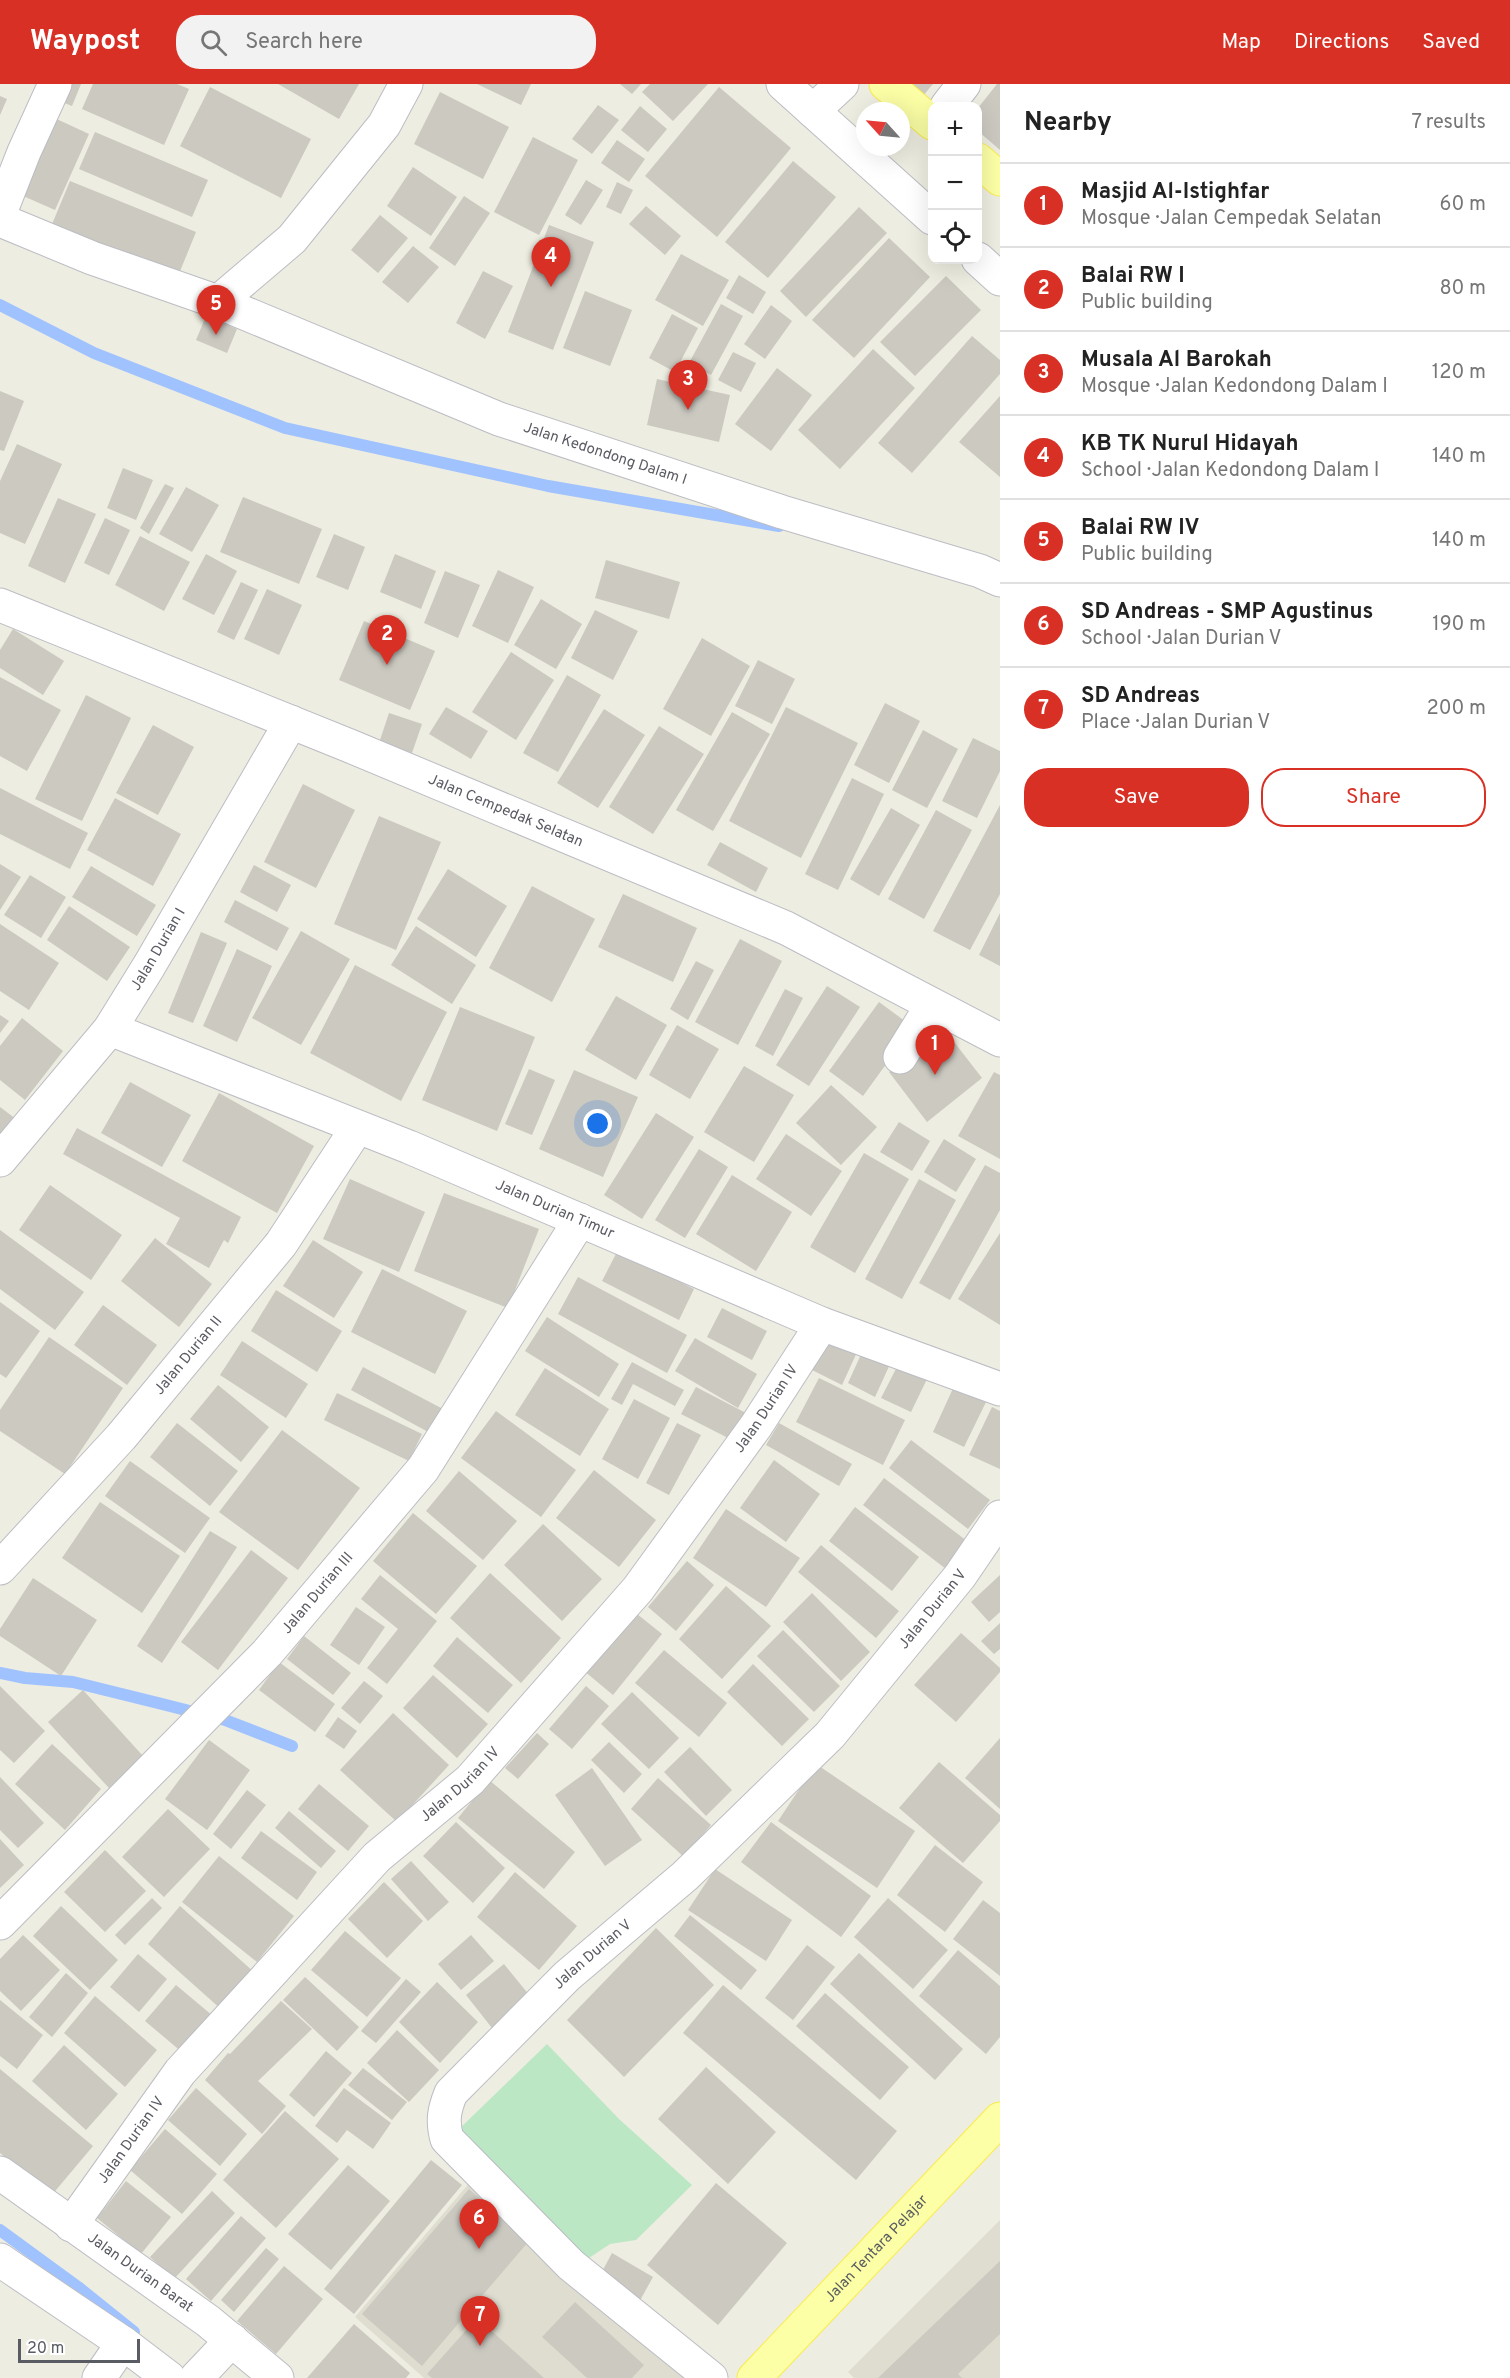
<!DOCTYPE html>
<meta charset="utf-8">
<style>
:root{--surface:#fff;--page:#f2f2f2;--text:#222;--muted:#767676;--line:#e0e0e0;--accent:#d93025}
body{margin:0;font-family:Overpass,sans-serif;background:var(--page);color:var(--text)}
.controls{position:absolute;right:18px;top:18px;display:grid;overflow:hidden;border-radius:12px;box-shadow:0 6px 24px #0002}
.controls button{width:54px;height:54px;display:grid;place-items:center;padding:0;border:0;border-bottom:2px solid var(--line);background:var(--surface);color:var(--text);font:30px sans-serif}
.compass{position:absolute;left:856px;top:18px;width:54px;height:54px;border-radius:50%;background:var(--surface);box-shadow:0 6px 24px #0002;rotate:297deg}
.scale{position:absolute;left:18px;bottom:15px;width:122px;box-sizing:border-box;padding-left:6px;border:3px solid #5a5c63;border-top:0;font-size:16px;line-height:21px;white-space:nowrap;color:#5a5c63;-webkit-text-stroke:4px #fff;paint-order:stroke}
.you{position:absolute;left:598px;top:1040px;width:21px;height:21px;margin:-15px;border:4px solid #fff;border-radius:50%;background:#1a73e8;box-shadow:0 0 0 9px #1a73e833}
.badge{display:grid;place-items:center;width:39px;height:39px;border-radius:50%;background:var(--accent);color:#fff;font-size:20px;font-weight:700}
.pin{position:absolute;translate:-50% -50px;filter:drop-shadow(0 2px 3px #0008)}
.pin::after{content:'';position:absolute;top:32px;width:21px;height:18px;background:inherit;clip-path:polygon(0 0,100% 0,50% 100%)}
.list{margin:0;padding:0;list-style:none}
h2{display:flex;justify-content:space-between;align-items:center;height:78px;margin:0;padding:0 24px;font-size:26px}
h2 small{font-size:20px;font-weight:400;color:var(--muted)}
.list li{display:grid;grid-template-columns:39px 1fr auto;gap:18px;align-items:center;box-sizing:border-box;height:84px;padding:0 24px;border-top:2px solid var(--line)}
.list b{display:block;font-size:22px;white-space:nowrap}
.list p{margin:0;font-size:20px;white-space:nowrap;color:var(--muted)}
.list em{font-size:20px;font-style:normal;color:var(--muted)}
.actions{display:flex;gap:12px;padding:18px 24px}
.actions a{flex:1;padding:14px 0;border:2px solid var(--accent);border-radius:24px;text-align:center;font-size:21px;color:var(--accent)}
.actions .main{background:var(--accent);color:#fff}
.icon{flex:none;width:33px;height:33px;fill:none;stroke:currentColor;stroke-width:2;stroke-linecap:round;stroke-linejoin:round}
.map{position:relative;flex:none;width:1000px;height:2294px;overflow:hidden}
header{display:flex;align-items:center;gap:36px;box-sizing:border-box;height:84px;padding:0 30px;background:var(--accent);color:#fff}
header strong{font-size:28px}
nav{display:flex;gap:33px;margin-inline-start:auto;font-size:21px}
.search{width:420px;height:54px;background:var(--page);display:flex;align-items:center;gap:15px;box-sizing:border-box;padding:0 21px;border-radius:24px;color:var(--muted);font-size:22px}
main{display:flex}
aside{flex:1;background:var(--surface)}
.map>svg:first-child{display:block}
.education{fill:#deddd0}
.green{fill:#bbe7c4}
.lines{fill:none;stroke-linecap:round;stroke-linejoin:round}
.stream{stroke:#a0c3ff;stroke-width:12}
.building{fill:#cbc9c0}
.minor-casing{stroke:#bcbdc4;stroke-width:35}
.major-casing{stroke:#faeb4d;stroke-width:35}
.minor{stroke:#fff;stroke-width:33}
.major{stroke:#fcffa5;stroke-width:33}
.labels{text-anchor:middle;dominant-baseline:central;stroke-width:4.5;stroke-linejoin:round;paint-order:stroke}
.street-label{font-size:15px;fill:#5a5c63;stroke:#fff}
</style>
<header>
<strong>Waypost</strong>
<div class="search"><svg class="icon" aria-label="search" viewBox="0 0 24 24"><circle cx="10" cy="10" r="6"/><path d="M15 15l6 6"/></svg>Search here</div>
<nav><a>Map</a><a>Directions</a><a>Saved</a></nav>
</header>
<main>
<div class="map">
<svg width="1000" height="2294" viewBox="0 0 1000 2294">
<rect width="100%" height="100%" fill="#eeede1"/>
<!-- education -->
<path class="education" d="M471,2097L684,2294H424L355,2233Z
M1000,2136V2294H854L848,2288Z"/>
<!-- green -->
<path class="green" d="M547,1960L619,2035L692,2101L636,2156L610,2160L589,2174L567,2161L455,2049Z"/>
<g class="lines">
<!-- stream -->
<path class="stream" d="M0,221L94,269L285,344L548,402L779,442
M0,1589L25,1594L73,1598L162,1620L225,1636L292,1662
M0,2146L78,2203L134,2248"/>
</g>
<!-- building -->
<path class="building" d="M63,0H81L72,22L57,16Z
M93,0H177L189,5L164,61L82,25Z
M278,0H359L339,35Z
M477,0H531L521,21Z
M620,0H641L632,10Z
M650,0H708L673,37L642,8Z
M907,0H933L922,13Z
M997,0H1000V66L978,47V24Z
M210,3L311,55L281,114L180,62Z
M719,3L791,64L717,153L645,92Z
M440,8L509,43L483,95L414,60Z
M0,12L7,15L0,31Z
M598,21L619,36L592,70L572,55Z
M640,22L667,45L648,68L621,46Z
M48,31L89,50L55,126L14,108Z
M95,48L208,96L192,133L79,85Z
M533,53L578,76L539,151L494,128Z
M617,56L645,75L629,98L601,79Z
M793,77L836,113L768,194L725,158Z
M413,83L457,113L431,152L387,122Z
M586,96L603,106L581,141L565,131Z
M70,97L196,148L176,197L50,145Z
M617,98L633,106L621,130L606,123Z
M464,112L490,129L455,182L429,164Z
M646,122L681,152L665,171L629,140Z
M859,123L887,149L806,233L780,207Z
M380,131L408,154L378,189L351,166Z
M549,141L594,158L553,266L508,248Z
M889,154L930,193L854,274L812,236Z
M413,162L439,183L408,219L382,198Z
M681,170L729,196L703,242L655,216Z
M483,187L513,202L485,255L456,239Z
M739,191L766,208L753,230L726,214Z
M946,192L981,226L915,292L880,258Z
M585,207L632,226L610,282L563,264Z
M721,220L743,232L711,291L689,279Z
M771,221L792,237L765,275L744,260Z
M672,230L698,244L675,288L649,274Z
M206,232L237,245L227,269L196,256Z
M972,252L1000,276V290L912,389L878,359Z
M873,265L915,304L840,385L798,346Z
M733,268L756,279L741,308L718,296Z
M777,284L812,311L771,367L735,340Z
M657,295L730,311L719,358L647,341Z
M0,307L24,317L4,367L0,366Z
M1000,312V393L959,358Z
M17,360L62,380L25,460L0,449V397Z
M123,384L153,396L136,436L107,424Z
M165,400L174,404L149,450L140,444Z
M186,403L219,421L192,468L159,450Z
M243,413L322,445L299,500L220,468Z
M58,414L96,430L65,499L28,482Z
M105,434L130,446L109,491L84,479Z
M334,450L365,463L348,506L316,493Z
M140,452L190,478L164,527L115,501Z
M206,470L237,487L214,531L182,515Z
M395,470L436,487L421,525L380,508Z
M606,476L680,498L669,535L595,514Z
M498,486L534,503L508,559L472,542Z
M445,487L480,501L458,554L424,539Z
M241,498L258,506L234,556L217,548Z
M267,505L302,521L279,571L244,555Z
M541,515L582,540L556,585L514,561Z
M595,526L638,547L613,596L571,574Z
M364,537L435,567L410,626L339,596Z
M13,545L64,577L43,611L0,584V566Z
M702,554L750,582L711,652L663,625Z
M511,568L554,596L516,656L472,628Z
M758,576L795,595L772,640L735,622Z
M567,591L601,611L558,688L523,669Z
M0,593L61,626L27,687L0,672Z
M86,611L131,634L82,737L35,715Z
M885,619L920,637L889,699L854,681Z
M446,623L488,647L471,675L429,650Z
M786,623L858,659L801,774L729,737Z
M604,625L645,651L598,724L557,699Z
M732,628L770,650L713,747L676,726Z
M389,629L422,640L412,669L379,659Z
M153,641L194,663L158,731L116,709Z
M659,642L704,670L653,750L609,723Z
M923,646L958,665L927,724L892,706Z
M973,654L1000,667V687L977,734L942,717Z
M852,694L884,710L838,806L805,790Z
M303,700L355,726L316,804L264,778Z
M0,704L88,749L70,785L0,750Z
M115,714L181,750L153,802L87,766Z
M1000,721V810L970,866L933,847Z
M891,724L920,741L879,812L850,795Z
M936,726L972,746L924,835L888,815Z
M379,732L441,758L396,866L334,840Z
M720,758L768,784L756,808L707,781Z
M0,780L21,793L0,826Z
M254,781L291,801L277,828L240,808Z
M91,782L156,821L137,852L72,813Z
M448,785L507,822L476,873L417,835Z
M30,791L66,813L41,854L4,831Z
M532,802L595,835L552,918L489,884Z
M623,810L697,844L673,898L598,863Z
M235,816L289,844L277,867L224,838Z
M69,822L130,863L107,897L47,856Z
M1000,829V882L979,871Z
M0,840L59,879L29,926L0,907Z
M416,842L476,881L452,920L391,881Z
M301,847L350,875L301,961L252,934Z
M201,848L227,859L193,939L168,929Z
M740,855L782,877L738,961L695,938Z
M237,865L272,882L237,958L203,942Z
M696,877L714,886L688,936L670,925Z
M355,881L447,928L401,1017L310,969Z
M827,902L860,923L809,1002L776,981Z
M785,905L803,914L773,972L755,962Z
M616,912L667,941L636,996L585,966Z
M879,918L913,943L863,1012L829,987Z
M460,923L535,953L497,1047L422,1016Z
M0,931L9,937L0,949Z
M22,934L63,967L25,1016L0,996V962Z
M677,941L719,965L690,1015L649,991Z
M944,945L982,994L927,1038L889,988Z
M744,982L794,1011L754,1078L704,1048Z
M529,985L555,996L532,1051L505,1040Z
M574,986L638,1013L603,1093L539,1065Z
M994,988L1000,991V1075L958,1052Z
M130,998L191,1031L162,1083L101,1049Z
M831,1001L877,1043L841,1081L796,1039Z
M219,1009L314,1062L277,1129L182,1077Z
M0,1023L16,1035L0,1057Z
M656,1029L694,1053L642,1135L604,1111Z
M899,1038L930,1057L912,1087L880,1068Z
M77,1044L241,1133L228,1159L224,1156L209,1184L166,1160L180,1134L63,1070Z
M786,1050L842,1087L811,1132L756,1095Z
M944,1055L976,1075L956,1108L924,1088Z
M699,1065L728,1083L685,1154L655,1136Z
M864,1069L909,1095L855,1189L810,1163Z
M985,1081L1000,1089V1126L950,1216L919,1199Z
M732,1091L792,1128L756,1187L696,1150Z
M350,1095L425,1128L399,1188L323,1155Z
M919,1095L956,1116L902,1215L865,1195Z
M50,1101L122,1151L91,1196L19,1146Z
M444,1109L539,1145L508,1224L414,1187Z
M0,1146L84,1208L55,1246L0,1205Z
M1000,1149V1241L958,1215Z
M155,1154L212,1200L179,1243L121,1197Z
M313,1156L363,1188L334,1234L283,1202Z
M618,1166L694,1205L679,1236L602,1197Z
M382,1185L467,1227L435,1290L351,1248Z
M578,1193L687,1251L667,1289L558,1230Z
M276,1206L342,1247L317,1288L251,1247Z
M0,1218L40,1247L6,1294L0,1290Z
M103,1221L157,1261L127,1301L74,1261Z
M722,1224L767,1247L752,1276L707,1253Z
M547,1233L619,1280L599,1313L525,1267Z
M828,1252L858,1266L842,1301L812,1286Z
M49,1253L123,1304L65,1390L0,1347V1326Z
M695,1254L757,1290L738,1324L675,1287Z
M242,1257L308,1300L286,1334L220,1291Z
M863,1266L891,1278L875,1313L848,1299Z
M900,1277L929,1291L911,1328L881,1314Z
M632,1278L684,1306L675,1322L633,1300L622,1321L611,1315Z
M363,1283L443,1325L430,1349L351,1306Z
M545,1284L609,1325L580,1372L515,1331Z
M819,1294L905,1336L883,1381L796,1338Z
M956,1298L988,1314L964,1363L933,1348Z
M218,1301L269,1343L241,1378L190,1335Z
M696,1303L746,1329L732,1356L681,1330Z
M337,1309L422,1350L409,1377L324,1336Z
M634,1315L670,1334L638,1395L602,1375Z
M992,1323L1000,1327V1385L969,1371Z
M496,1327L576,1386L541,1433L461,1374Z
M177,1339L238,1387L210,1422L150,1373Z
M677,1339L701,1351L669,1411L646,1399Z
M779,1339L852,1380L839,1402L766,1361Z
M282,1346L360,1404L298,1486L219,1428Z
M911,1356L990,1416L968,1445L889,1384Z
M774,1376L820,1410L786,1458L740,1424Z
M130,1377L210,1434L185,1469L105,1412Z
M594,1386L656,1436L619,1483L556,1434Z
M459,1387L517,1437L483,1476L426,1427Z
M884,1394L967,1457L946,1485L863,1421Z
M100,1418L180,1472L142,1529L62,1474Z
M855,1423L919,1473L892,1507L829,1457Z
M726,1425L800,1474L766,1523L693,1474Z
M413,1429L477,1482L436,1530L373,1477Z
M543,1440L602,1495L562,1537L504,1481Z
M210,1447L237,1463L162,1579L137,1562Z
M821,1461L899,1527L876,1554L798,1488Z
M251,1466L288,1494L218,1586L181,1558Z
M687,1477L714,1501L676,1547L648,1523Z
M490,1489L561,1554L521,1599L450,1534Z
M380,1491L437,1537L387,1600L367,1584L398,1545L361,1515Z
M1000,1491V1528L989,1538L971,1518Z
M33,1494L97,1536L61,1592L0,1552V1545Z
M726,1502L771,1542L722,1595L679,1555Z
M812,1509L870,1568L841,1597L783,1538Z
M356,1523L385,1543L359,1581L330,1561Z
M632,1526L662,1550L613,1611L583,1586Z
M1000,1539V1565L994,1570L981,1557Z
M783,1546L840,1602L814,1628L757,1572Z
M961,1549L1000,1584V1588L956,1638L914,1601Z
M304,1552L351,1589L333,1611L287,1575Z
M457,1553L513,1601L488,1629L433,1582Z
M664,1566L727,1619L699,1653L635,1599Z
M279,1578L335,1620L315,1648L259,1606Z
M753,1580L809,1635L782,1662L727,1608Z
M433,1591L488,1640L457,1674L403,1624Z
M364,1597L383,1612L360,1640L341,1624Z
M0,1602L45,1647L14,1679L0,1666Z
M586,1602L609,1622L572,1665L549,1645Z
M83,1606L143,1672L109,1704L48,1638Z
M632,1608L679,1654L649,1685L601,1640Z
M393,1629L449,1681L397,1738L340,1686Z
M338,1633L357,1647L344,1665L325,1652Z
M537,1649L549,1660L518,1695L505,1684Z
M1000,1654V1725L965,1694Z
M209,1656L250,1686L207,1746L165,1715Z
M609,1658L642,1690L624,1709L591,1676Z
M52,1660L101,1705L65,1746L15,1700Z
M690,1663L732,1706L706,1732L664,1688Z
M939,1678L1000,1731V1737L963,1779L899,1724Z
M816,1680L915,1747L877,1804L778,1737Z
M592,1684L642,1756L605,1782L555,1711Z
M0,1693L44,1739L18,1764L0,1746Z
M658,1694L711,1741L684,1773L631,1725Z
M489,1696L575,1768L544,1805L458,1734Z
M319,1700L369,1742L348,1767L298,1725Z
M247,1706L266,1721L231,1765L213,1750Z
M168,1725L210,1765L164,1813L122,1773Z
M289,1727L336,1767L321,1784L275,1744Z
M456,1738L505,1784L473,1819L423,1772Z
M771,1738L871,1812L841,1853L741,1778Z
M261,1747L317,1788L297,1816L241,1774Z
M0,1755L24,1781L0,1804Z
M935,1761L983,1798L945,1848L897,1811Z
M105,1766L146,1807L105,1848L64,1808Z
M219,1772L294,1832L257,1878L182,1818Z
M411,1777L449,1818L428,1837L391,1795Z
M715,1785L792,1836L766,1877L688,1826Z
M515,1788L577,1842L539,1886L477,1833Z
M384,1798L423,1837L387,1874L348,1835Z
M152,1814L162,1824L125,1861L115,1851Z
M888,1814L948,1866L913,1905L854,1853Z
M983,1816L1000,1829V1892L953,1855Z
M61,1822L118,1876L90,1906L33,1852Z
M180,1822L255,1889L222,1926L148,1860Z
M690,1831L757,1886L741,1906L674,1852Z
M656,1844L714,1901L624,1993L567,1936Z
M345,1847L401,1894L367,1933L311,1886Z
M23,1851L60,1886L21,1927L0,1907V1875Z
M471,1851L494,1877L461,1906L438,1880Z
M807,1861L835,1883L793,1936L765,1914Z
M958,1866L1000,1902V1953L986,1970L919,1912Z
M859,1869L963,1965L935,1996L830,1900Z
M138,1870L167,1895L139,1928L110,1903Z
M504,1880L530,1912L492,1944L466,1911Z
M66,1889L88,1909L52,1953L29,1933Z
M305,1893L359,1943L337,1967L283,1916Z
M406,1895L421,1908L376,1959L361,1947Z
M437,1898L478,1938L440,1979L399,1938Z
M176,1901L213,1932L183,1969L145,1937Z
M723,1901L897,2047L856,2096L683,1949Z
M825,1909L909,1983L880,2016L796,1942Z
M95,1912L157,1966L125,2003L64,1949Z
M0,1916L43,1951L17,1985L0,1972Z
M281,1917L312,1945L258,1997L286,2022L262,2050L205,1996L228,1969L230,1970Z
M397,1946L439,1986L409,2018L367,1979Z
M64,1961L118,2010L86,2046L32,1997Z
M326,1967L352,1989L314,2033L289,2011Z
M706,1983L776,2048L728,2100L658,2035Z
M363,1984L407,2018L392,2036L348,2001Z
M0,1985L93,2062L51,2112L0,2069Z
M196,2004L247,2050L220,2082L168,2036Z
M344,2004L391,2039L373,2065L347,2046L337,2059L315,2042Z
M285,2027L339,2075L276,2144L223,2096Z
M165,2045L217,2090L182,2130L130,2086Z
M431,2076L462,2101L354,2230L324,2205Z
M348,2081L390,2117L331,2186L288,2150Z
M126,2097L171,2133L141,2170L97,2134Z
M716,2099L787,2159L718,2241L647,2181Z
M469,2105L529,2157L422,2282L362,2230Z
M212,2107L235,2129L174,2195L150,2173Z
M241,2132L266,2154L211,2217L186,2195Z
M266,2164L279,2175L234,2228L221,2216Z
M612,2169L653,2193L638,2220L597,2197Z
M1000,2177V2250L958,2290L962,2294H878Z
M284,2182L323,2215L276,2270L237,2237Z
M575,2218L644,2281L632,2294H587L542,2253Z
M477,2234L544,2294H432L427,2290Z
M354,2240L410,2289L406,2294H307Z"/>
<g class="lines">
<!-- minor casing -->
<g class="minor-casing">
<g id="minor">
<path d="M783,0L932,134"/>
<path d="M947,22L964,0"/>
<path d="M813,27L842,0"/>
<path d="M0,129L24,68L55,0"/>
<path d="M0,136L92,174L218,218L292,155L384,41L406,0"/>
<path d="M978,175L1000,195"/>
<path id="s1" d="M218,218L499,335L782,428L980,487L1000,496"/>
<path id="s2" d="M0,521L350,662L786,844L1000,956"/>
<path id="s3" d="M110,945L409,1063L822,1240L1000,1305"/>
<path d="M900,973L932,921"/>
<path id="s4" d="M0,1076L110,945L149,882L291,638"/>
<path id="s5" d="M0,1484L121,1353L281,1160L357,1044"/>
<path id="s6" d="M0,1839L267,1569L423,1385L580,1136"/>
<path id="s7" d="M0,2089L208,2237L277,2294"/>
<path id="s8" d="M71,2141L180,1988L377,1773L470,1696L638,1505L756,1342L822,1240"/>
<path d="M0,2176L123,2259L169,2294"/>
<path d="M99,2294L123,2259"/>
<path d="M196,2294L232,2256"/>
<path id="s9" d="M711,2294L571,2181L447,2055C442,2037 444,2026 451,2009L567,1892L685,1792L830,1651L960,1492L1000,1433"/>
</g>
</g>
<!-- major casing -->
<g class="major-casing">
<g id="major">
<path d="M886,0L932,39"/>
<path d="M978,76L1000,95"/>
<path id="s10" d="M754,2294L1000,2035"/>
</g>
</g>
<!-- minor -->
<use href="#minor" class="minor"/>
<!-- major -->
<use href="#major" class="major"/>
</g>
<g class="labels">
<!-- street labels -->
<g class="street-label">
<text stroke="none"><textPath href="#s1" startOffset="416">Jalan Kedondong Dalam I</textPath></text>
<text stroke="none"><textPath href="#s2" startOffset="546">Jalan Cempedak Selatan</textPath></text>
<text stroke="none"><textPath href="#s4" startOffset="264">Jalan Durian I</textPath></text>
<text stroke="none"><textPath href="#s3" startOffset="480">Jalan Durian Timur</textPath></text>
<text stroke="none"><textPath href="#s5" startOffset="284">Jalan Durian II</textPath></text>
<text stroke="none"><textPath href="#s8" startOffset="1076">Jalan Durian IV</textPath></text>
<text stroke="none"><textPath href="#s6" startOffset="458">Jalan Durian III</textPath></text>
<text stroke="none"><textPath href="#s9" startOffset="1088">Jalan Durian V</textPath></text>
<text stroke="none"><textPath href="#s8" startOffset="590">Jalan Durian IV</textPath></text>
<text stroke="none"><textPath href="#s9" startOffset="602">Jalan Durian V</textPath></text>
<text stroke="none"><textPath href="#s8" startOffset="104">Jalan Durian IV</textPath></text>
<text stroke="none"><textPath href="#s10" startOffset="178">Jalan Tentara Pelajar</textPath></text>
<text stroke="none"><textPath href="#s7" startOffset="172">Jalan Durian Barat</textPath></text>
</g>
</g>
</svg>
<div class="controls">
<button>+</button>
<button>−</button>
<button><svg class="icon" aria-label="locate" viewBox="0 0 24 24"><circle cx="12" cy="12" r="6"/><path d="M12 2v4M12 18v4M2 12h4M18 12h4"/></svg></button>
</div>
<svg class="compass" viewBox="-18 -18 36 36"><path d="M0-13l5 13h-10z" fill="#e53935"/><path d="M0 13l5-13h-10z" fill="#767676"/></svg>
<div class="scale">20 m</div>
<div class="you"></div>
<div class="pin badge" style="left:935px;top:991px">1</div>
<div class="pin badge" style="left:387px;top:581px">2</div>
<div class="pin badge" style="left:688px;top:326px">3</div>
<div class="pin badge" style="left:551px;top:203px">4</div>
<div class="pin badge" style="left:216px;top:251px">5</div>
<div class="pin badge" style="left:479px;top:2165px">6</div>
<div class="pin badge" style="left:480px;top:2262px">7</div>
</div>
<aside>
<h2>Nearby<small>7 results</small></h2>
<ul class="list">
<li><span class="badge">1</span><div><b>Masjid Al-Istighfar</b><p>Mosque · Jalan Cempedak Selatan</p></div><em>60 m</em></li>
<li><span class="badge">2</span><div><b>Balai RW I</b><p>Public building</p></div><em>80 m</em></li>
<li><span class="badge">3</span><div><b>Musala Al Barokah</b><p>Mosque · Jalan Kedondong Dalam I</p></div><em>120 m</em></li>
<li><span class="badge">4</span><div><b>KB TK Nurul Hidayah</b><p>School · Jalan Kedondong Dalam I</p></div><em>140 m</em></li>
<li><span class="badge">5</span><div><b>Balai RW IV</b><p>Public building</p></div><em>140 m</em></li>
<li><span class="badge">6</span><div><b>SD Andreas - SMP Agustinus</b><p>School · Jalan Durian V</p></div><em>190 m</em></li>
<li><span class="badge">7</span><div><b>SD Andreas</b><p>Place · Jalan Durian V</p></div><em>200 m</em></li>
</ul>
<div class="actions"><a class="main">Save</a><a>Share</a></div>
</aside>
</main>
